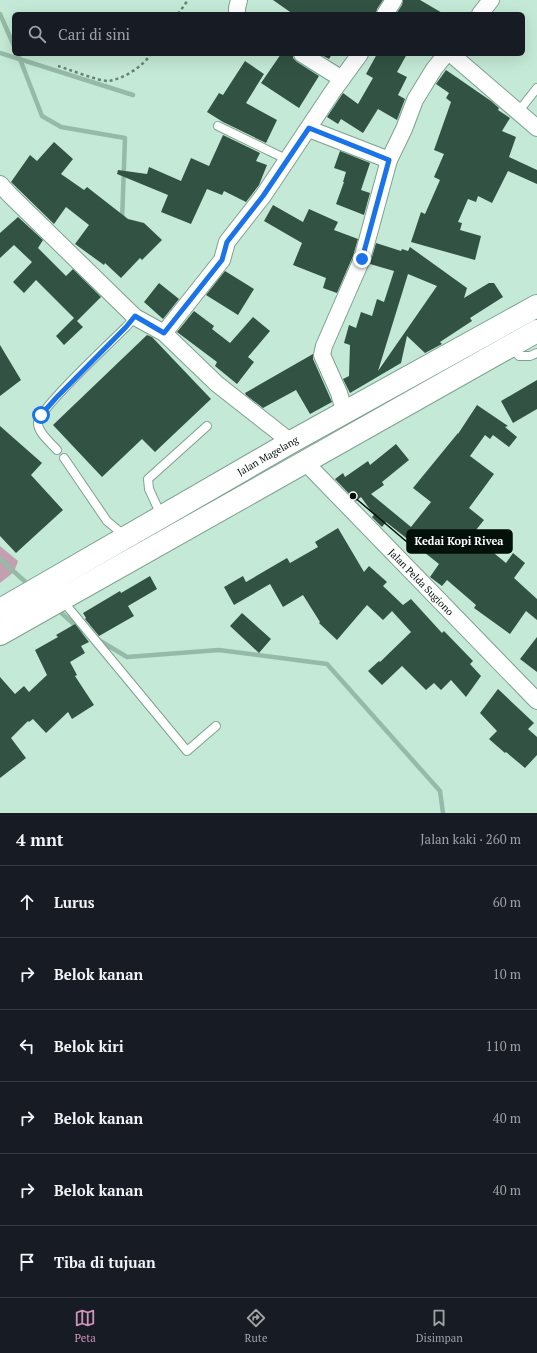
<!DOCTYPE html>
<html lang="id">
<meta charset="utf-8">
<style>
:root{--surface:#171b24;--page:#20242c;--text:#f1f3f6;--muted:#9ea1a6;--line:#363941;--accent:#ce94b9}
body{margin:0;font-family:"PT Serif",serif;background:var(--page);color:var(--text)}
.stop{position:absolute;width:12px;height:12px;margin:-9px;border:3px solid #1a73e8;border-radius:50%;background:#fff}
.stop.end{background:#1a73e8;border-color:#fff;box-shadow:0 1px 4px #0008}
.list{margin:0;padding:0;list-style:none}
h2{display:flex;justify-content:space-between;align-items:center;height:52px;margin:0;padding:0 16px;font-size:17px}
h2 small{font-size:13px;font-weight:400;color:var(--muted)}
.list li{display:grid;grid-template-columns:26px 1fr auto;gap:12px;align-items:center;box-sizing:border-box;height:72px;padding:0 16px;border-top:1px solid var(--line)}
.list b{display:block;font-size:15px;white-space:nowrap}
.list em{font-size:13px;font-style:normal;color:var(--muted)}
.icon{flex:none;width:22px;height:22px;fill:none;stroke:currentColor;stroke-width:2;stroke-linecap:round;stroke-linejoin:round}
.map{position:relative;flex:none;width:537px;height:813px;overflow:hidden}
.search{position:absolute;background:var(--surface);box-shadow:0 4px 16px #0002;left:12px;right:12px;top:12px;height:44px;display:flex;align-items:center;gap:10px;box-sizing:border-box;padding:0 14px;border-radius:6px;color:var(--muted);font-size:15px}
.sheet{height:484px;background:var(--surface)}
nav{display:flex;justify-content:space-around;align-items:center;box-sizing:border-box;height:56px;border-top:1px solid var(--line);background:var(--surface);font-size:11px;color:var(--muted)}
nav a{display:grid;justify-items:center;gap:2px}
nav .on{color:var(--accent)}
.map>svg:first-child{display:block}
.forest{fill:#c39faf}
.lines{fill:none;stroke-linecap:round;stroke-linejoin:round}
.stream{stroke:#95baa7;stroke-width:4.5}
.building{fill:#325344;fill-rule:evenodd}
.lane-casing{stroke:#7ea190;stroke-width:10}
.street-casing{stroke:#7ea190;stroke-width:18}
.highway-casing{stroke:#7ea190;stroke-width:24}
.path{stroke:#698275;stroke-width:2.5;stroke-dasharray:3 3;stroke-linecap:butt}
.lane{stroke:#fff;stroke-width:8}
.street{stroke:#fff;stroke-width:16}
.highway{stroke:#fff;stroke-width:22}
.route{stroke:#1a73e8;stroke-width:5}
.labels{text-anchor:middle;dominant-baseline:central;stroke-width:4;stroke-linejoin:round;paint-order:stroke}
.street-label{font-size:10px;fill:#04100a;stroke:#fff}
.leader{fill:none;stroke:#04100a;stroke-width:1.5}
.callout-dot{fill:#04100a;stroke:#fff;stroke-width:1.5}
.callout{fill:#04100a;stroke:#04100a;stroke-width:1.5}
.callout-label{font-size:11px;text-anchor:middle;font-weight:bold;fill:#fff}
</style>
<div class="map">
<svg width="537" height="813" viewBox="0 0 537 813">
<rect width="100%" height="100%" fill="#c4e9d6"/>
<!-- forest -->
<path class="forest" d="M0,546L18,561L14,572L0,583Z"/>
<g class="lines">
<!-- stream -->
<path class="stream" d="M0,14L14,46
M0,53L133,95
M18,54L42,116L61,127L125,138L122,221
M0,559L30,586
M57,609L77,627L85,632
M97,639L127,657L219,650L327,664L440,791L443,813"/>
</g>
<!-- building -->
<path class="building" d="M273,0H383L377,9L376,14H293Z
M403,0H420L444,14H396L402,5Z
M281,54H293V58L297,62L319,76L299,108L261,83Z
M320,54H332L329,59Z
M377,54H407L397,72L407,77L398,95L405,99L397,120L378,109L363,133L341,119L338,124L327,117L343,93L358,104L373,78L366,74Z
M245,61L264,74L246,103L277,120L266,143L223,122L207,112L219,93L223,95Z
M446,70L491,101L499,108L498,110L510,118L502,131L516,137L509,157L537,170V184L508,171L492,203L478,196L476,202L468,199L458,222L462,223L460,230L481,236L475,260L411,242L421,212L425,214L440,180L434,177L444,154L434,150L451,102L446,98L449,93L436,84Z
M223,135L260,153L256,161L267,165L259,185L246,202L224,191L222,195L207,189L191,224L161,212L168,195L117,174L118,170L147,174L149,167L181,181L191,158L209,166Z
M54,142L73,159L61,174L84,190L87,187L128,219L144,223L162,240L142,260L140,258L121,278L105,263L104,265L75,244L89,225L66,207L54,224L11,182L30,155L37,161Z
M340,151L370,163L361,190L370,193L364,215L336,204L344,182H343L346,172L334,168Z
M273,205L303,222L309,209L338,222L334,230L358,239L353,256L337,293L323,288L326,278L293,265L302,243L264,221Z
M18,217L43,240L38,248L66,276L73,269L101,297L77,321L83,327L64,345L56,336L74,318L36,280L24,293L13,282L32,262L14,245L0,258V233Z
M376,243L401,251L402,249L408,251L410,247L467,288L464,298L489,283H494L503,297L470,318L472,321L440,342L442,344L425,353L407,336L401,363L350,393L343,379L349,376L350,345L344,343L349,325L356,328L361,312L372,316L377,299L384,302L394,271L370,264ZM408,274L437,286L378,371Z
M225,271L254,289L238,315L206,295Z
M159,283L179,299L163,319L144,302Z
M194,311L214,326L212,329L230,343L253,317L270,331L248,357L254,362L237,384L215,366L217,362L177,332Z
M147,335L152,337L211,399L155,452L142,439L102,477L53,425Z
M0,345L21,380L0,396Z
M313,354V359L332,402L310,414L296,390L263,408L246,395L245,393Z
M537,380V409L513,423L501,401Z
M477,405L508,426L505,427L517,437L509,447L493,435L490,439L485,435L470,456L494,474L469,508L484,520L472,535L506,563L513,553L525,563L514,578L537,599V620L526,611L510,634L474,608L476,605L447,580L442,586L430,577L439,564L386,522L382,527L372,517L374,515L361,497L356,501L335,479L343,473L345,477L368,461L370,465L396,444L409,460L382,482L384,485L371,494L411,527L431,502L413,488L458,433V434Z
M0,426L42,463L31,475L63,510L16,553L0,536Z
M338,528L364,572L369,566L387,582L383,586L403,605L411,599L442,633L444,631L473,661L470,664L481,676L466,697L451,680L441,690L434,683L426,690L402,666L382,685L368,671L379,661L380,662L411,632L392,611L383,620L367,605L337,640L319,623L320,622L303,595L283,607L270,584L234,605L224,587L243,576L246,582L287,558L290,563L318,547L315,542Z
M150,576L157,589L128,606L134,616L99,636L85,619L86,618L83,613L120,591L121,593Z
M242,613L271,639L259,653L230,626Z
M75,624L89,642L81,646L85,653L70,662L77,675L75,676L94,705L72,719L68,712L46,733L33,719L29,722L28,721L11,738L26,758L0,778V677L15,694L24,686L29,692L47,675L35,650L58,637L56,635Z
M537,637V672L520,659Z
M498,689L534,723L528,729L537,737V755L525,768L506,752L505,753L489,739L497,731L480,713Z"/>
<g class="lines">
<!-- lane casing -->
<g class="lane-casing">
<path id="lane" d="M518,112L537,88
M218,126L288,160
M511,346L519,356H530L537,353
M57,450C51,443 37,432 38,422C40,408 112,341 126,327L135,317
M64,458L107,521L125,536
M161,515L149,489L148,479L207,426
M62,600L187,751L216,726"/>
</g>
<!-- street casing -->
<g class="street-casing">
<g id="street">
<path d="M237,14V8L239,0"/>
<path d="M385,14L394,0"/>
<path d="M480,14L491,0"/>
<path d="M302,54L342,79"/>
<path d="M451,54L537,128"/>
<path d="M309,129L389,160"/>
<path d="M0,184L10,195L135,317L164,333L217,384L291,442"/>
<path d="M164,333L222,260L227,242L263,196L333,91L360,54"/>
<path d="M345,414L339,393L322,355L324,346L362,259L389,160L404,129L415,100L434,69L446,54"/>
<path id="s1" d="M305,462L537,701"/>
</g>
</g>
<!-- highway casing -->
<g class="highway-casing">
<g id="highway">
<path id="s2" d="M0,610L291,442L537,306"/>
<path d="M0,634L537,331"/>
</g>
</g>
<!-- path -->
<path class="path" d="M178,14L188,0
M58,66C68,69 101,82 109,81C125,78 142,67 151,54"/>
<!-- lane -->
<use href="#lane" class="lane"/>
<!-- street -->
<use href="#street" class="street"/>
<!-- highway -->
<use href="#highway" class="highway"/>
</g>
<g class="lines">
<!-- route -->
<path class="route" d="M41,415L56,398L126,327L135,316L164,333L222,260L227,242L263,196L309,128L389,160L362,259"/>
</g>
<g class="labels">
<!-- street labels -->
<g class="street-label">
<text stroke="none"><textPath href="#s2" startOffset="309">Jalan Magelang</textPath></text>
<text stroke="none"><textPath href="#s1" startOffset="167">Jalan Pelda Sugiono</textPath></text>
</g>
</g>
<!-- callouts -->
<path class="leader" d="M353 496L407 542"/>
<circle class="callout-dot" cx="353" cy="496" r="4"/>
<rect class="callout" x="407" y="530" width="105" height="23" rx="4"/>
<g class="callout-label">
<text x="459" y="545">Kedai Kopi Rivea</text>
</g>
</svg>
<div class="stop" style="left:41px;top:415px"></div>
<div class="stop end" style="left:362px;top:259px"></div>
<div class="search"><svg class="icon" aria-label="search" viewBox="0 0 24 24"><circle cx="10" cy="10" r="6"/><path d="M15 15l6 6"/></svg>Cari di sini</div>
</div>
<section class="sheet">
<h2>4 mnt<small>Jalan kaki · 260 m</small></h2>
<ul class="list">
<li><svg class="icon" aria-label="ahead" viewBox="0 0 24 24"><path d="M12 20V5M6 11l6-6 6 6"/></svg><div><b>Lurus</b></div><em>60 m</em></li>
<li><svg class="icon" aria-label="right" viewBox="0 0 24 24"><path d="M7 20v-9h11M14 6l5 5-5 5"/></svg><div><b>Belok kanan</b></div><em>10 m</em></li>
<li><svg class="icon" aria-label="left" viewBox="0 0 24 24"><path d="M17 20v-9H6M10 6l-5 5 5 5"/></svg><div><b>Belok kiri</b></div><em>110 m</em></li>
<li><svg class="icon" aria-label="right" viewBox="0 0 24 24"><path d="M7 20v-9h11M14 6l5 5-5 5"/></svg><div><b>Belok kanan</b></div><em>40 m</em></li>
<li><svg class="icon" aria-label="right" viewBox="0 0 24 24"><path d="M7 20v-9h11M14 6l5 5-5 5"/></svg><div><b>Belok kanan</b></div><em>40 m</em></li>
<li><svg class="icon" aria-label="arrive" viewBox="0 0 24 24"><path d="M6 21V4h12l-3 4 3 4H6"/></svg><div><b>Tiba di tujuan</b></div></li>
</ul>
</section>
<nav>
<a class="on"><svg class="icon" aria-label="map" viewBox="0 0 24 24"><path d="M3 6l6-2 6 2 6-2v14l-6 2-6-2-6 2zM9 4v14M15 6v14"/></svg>Peta</a>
<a><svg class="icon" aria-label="directions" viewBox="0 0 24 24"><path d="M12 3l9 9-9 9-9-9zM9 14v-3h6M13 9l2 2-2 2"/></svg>Rute</a>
<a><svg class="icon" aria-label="saved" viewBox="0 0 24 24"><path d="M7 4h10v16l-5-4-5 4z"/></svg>Disimpan</a>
</nav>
